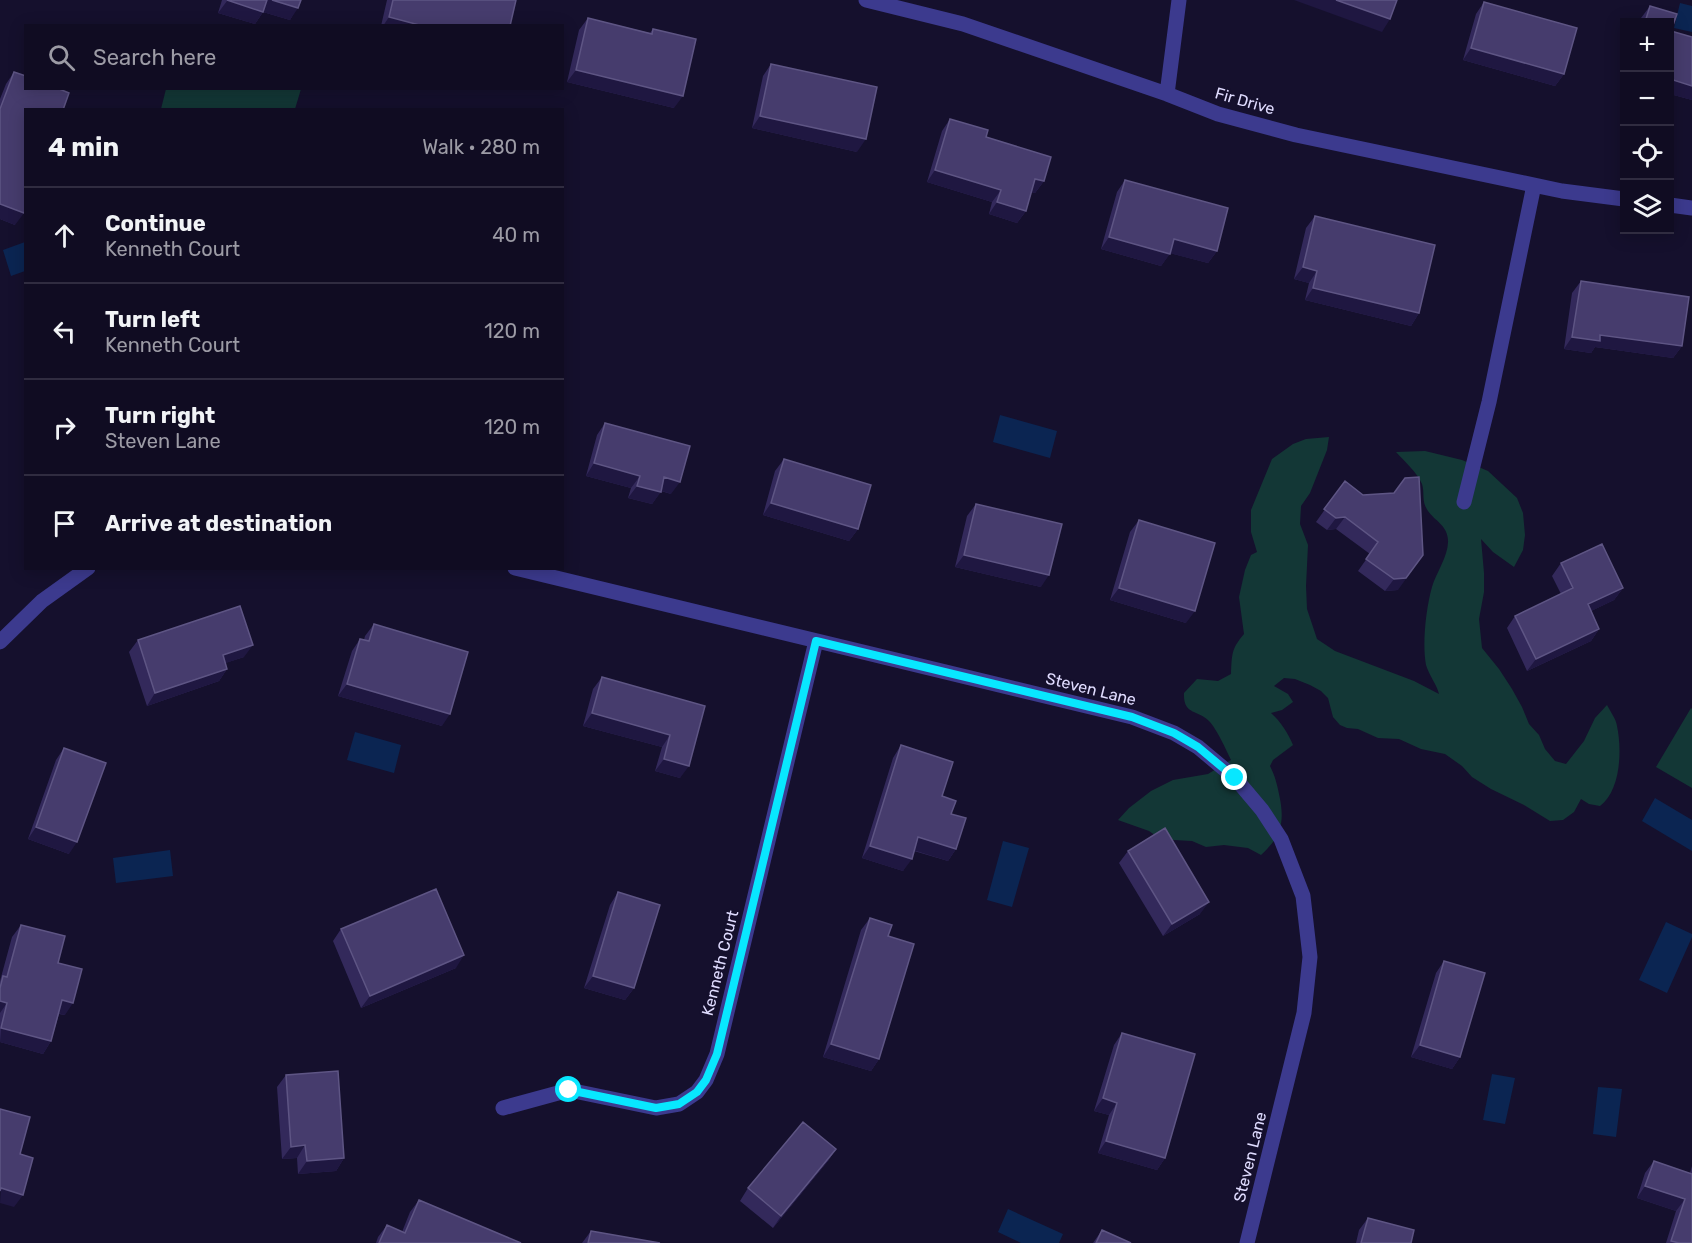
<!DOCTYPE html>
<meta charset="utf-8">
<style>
:root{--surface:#100c22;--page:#19152a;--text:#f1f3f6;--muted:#9c9ba5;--line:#302c40}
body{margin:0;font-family:Rubik,sans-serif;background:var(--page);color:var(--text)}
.controls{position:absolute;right:18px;top:18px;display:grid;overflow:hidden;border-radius:0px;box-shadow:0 3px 15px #0003}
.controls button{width:54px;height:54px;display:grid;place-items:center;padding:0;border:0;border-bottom:2px solid var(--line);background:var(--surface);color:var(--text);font:30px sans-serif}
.stop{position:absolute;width:18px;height:18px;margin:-14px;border:4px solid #08e7ff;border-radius:50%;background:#fff}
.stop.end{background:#08e7ff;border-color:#fff;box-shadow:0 2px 6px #0008}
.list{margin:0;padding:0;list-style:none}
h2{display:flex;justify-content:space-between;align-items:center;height:78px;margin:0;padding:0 24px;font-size:26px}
h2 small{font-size:20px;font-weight:400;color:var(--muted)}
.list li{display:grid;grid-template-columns:39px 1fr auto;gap:18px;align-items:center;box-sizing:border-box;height:96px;padding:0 24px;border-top:2px solid var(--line)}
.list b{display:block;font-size:22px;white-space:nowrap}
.list p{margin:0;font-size:20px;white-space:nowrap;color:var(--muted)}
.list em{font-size:20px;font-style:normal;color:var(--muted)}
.icon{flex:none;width:33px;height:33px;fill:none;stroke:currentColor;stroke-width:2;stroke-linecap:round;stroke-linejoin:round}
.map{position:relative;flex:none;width:1692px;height:1243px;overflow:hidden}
.search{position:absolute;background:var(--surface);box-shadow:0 3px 15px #0003;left:24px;top:24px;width:540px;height:66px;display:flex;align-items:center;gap:15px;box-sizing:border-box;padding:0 21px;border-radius:0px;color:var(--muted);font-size:22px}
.panel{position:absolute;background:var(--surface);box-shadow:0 3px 15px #0003;left:24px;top:108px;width:540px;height:462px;border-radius:0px}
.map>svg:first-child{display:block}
.green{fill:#133736}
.water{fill:#0b2552}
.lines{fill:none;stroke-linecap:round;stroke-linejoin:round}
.minor{stroke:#3c3a8e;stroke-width:15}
.wall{fill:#33295b}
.shaded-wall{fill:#1f1741}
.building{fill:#463c6d;stroke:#5e5584;stroke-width:1.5}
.route{stroke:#08e7ff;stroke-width:8}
.labels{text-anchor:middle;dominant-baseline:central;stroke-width:4.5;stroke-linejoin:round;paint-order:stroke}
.street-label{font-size:16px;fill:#e0dcff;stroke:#15102d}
</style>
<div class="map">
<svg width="1692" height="1243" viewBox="0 0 1692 1243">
<rect width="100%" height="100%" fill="#15102d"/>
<!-- green -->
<path class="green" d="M166,89V88L301,89L295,109H161Z
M1329,437L1327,450L1310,493L1301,506L1300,524L1308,545L1306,586L1307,609L1317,639L1335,651L1414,681L1439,694C1437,685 1429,675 1426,665C1422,644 1426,608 1432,587C1436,573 1449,555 1448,540C1447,525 1435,521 1428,511C1421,501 1425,493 1422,484C1417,472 1404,461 1396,452L1425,451L1462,460L1488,471L1517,498L1523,513L1525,535L1523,550L1514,567L1493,552L1481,539L1484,573V592L1479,619L1482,648L1499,669L1512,689L1522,707L1529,724L1539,735L1545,749L1555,761L1566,764L1584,741L1595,718L1607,705C1610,711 1616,719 1617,726C1622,750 1621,790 1600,806L1589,804L1581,799L1574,812L1563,820L1550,821L1524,805L1491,789L1472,777L1462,766L1445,754L1421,749L1399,739L1378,738L1358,729L1347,728L1340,725L1333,717L1328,698L1321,691L1310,685L1295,679L1284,678L1274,686L1288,694L1293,702L1282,710L1271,713C1281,722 1288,733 1293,745L1273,760L1270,766C1275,776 1277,784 1279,794C1285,821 1282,836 1261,855L1248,848L1224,845L1206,847L1192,841L1174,840L1159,838L1149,831L1118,820L1129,808L1151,791L1173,780L1208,774L1231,760C1225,748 1219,733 1210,722C1198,709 1183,716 1184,693L1197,679L1218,681L1231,674C1232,655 1231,649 1244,634L1239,597L1245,570L1251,555L1257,552L1251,532V510L1272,459L1293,444L1306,439Z
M1691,708L1692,709V788L1656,767Z"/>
<!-- water -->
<path class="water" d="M1680,3L1692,6V32L1674,28Z
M25,242V271L11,276L3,250Z
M1000,415L1057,431L1050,458L993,442Z
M355,732L401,745L394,773L347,760Z
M1655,798L1692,820V851L1642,821Z
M1003,841L1029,848L1012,907L987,900Z
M170,850L173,876L116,883L113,858Z
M1666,922L1692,934V937L1667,993L1639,980Z
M1492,1074L1515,1078L1505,1124L1483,1120Z
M1598,1087L1622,1089L1616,1137L1593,1134Z
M1008,1209L1063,1234L1059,1243H1021L998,1232Z"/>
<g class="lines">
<!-- minor -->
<path class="minor" d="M866,0L963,24L1167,94L1218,114L1296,135L1562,191L1624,199
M1167,94L1179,0
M1670,205L1692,208
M1464,502L1489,402L1534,185
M515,568L1132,717L1174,733L1198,747L1235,778L1262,810L1281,839L1303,896L1310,957L1304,1013L1247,1243
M0,642L42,601L88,568
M503,1108L569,1090L656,1108L679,1104L697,1092L706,1080L717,1054L816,641"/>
</g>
<!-- wall -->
<path class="wall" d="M222,0H301L290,20L263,12L255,24L218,13Z
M387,0H516L510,26H381Z
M1484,2L1564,74L1555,86L1463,60L1476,14Z
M1650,6L1677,14L1671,31L1692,37V100L1670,94V22H1640L1641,18Z
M588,18L650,33L653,29L674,108L567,82L579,30Z
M771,64L857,152L752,128L763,76Z
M14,72L15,225L0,219V99L6,84Z
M950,119L986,137L1044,181L1035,193L1031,192L1026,211L1017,223L989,214L992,202L927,182L942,131Z
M1125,180L1217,251L1208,263L1170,253L1161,266L1101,249L1117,192Z
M1315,216L1419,313L1411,326L1305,300L1309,283L1294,279L1306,228Z
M1581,281L1682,346L1673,358L1595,347L1591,353L1564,349L1572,293Z
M605,423L671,494L661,491L652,504L628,498L631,488L586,476L597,435Z
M784,459L858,529L849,541L763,515L775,471Z
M1345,481L1363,495L1398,590L1385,591L1358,571L1370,554L1336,529L1327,530L1316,522Z
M976,504L1041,587L955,567L967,516Z
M1139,520L1186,623L1110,600L1130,532Z
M1561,563L1623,588L1614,600L1591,611L1599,629L1591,641L1527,671L1507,628L1515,616L1561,594L1552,576Z
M374,624L442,726L338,696L352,651L360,639L364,640L365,636Z
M138,640L244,657L225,663L227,669L219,681L147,706L129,652Z
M602,677L705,706L680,778L655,771L662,747L583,726L593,689Z
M901,745L942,796L951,814L956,849L948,861L914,851L903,871L862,858L893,758Z
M64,748L69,854L28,839L56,760Z
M1128,851L1200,914L1163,936L1119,863Z
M618,892L634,988L625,1000L584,988L610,905Z
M870,918L888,936L879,1059L871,1071L823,1057L861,930Z
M21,925L58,963L65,1015L59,1014L51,1041L43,1054L0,1042V981L12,937Z
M341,929L456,968L361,1008L333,941Z
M1444,961L1460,1057L1452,1069L1411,1057L1436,973Z
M1122,1033L1165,1158L1157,1170L1098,1153L1109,1115L1094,1111L1114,1045Z
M286,1075L344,1158L336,1171L298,1174L297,1158L282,1159L277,1087Z
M836,1149L828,1161L773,1228L740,1201L748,1188Z
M1654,1161L1690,1173L1692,1166V1243H1666L1676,1211L1637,1198L1645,1173Z
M419,1200L521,1243H376L378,1237L387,1225L402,1232L410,1212Z
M1368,1218L1411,1243H1356L1359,1230Z
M1102,1230L1131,1243H1093Z
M591,1231L660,1243H582Z"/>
<!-- shaded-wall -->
<path class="shaded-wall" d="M272,0L298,8L290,20L263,12L255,24L218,13L227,1Z
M1294,0H1336L1390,19L1382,32Z
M389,17L423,26H383Z
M1471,48L1564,74L1555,86L1463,60Z
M576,70L683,96L674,108L567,82Z
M1670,79L1692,86V100L1670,94Z
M760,116L866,139L857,152L752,128Z
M935,170L1001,190L992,202L927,182Z
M1035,179L1044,181L1035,193L1027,191Z
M997,202L1026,211L1017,223L989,214Z
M0,204L24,213L15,225L0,219Z
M1109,237L1170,254L1161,266L1101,249Z
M1174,239L1217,251L1208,263L1165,252Z
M1303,267L1317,271L1309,283L1294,279Z
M1313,288L1419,313L1411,326L1305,300Z
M1600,335L1682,346L1673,358L1595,347L1591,353L1564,349L1572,337Z
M594,463L640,476L631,488L586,476Z
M664,477L680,482L671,494L656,489Z
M637,486L661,492L652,504L628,498Z
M771,503L858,529L849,541L763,515Z
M1345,517L1336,529L1327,530L1336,518Z
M964,555L1049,575L1041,587L955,567Z
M1423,555L1398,590L1385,591L1394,579Z
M1119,588L1195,611L1186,623L1110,600Z
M1623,588L1614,600L1579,617L1588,604Z
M1599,629L1591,641L1527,671L1536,659Z
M253,645L244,657L214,667L223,655Z
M227,669L219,681L147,706L155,693Z
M347,684L450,714L442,726L338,696Z
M592,713L670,735L662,747L583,726Z
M664,759L689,766L680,778L655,771Z
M36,827L77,842L69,854L28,839Z
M918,837L956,849L948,861L910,849Z
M870,846L912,859L903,871L862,858Z
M1209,902L1200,914L1163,936L1172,924Z
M464,955L456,968L361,1008L370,996Z
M593,976L634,988L625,1000L584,988Z
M62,1000L73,1003L65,1015L54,1012Z
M0,1001L7,1003L0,1013Z
M1,1028L51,1041L43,1054L0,1042Z
M831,1044L879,1059L871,1071L823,1057Z
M1420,1045L1460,1057L1452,1069L1411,1057Z
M1103,1098L1117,1103L1109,1115L1094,1111Z
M1106,1141L1165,1158L1157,1170L1098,1153Z
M305,1145L297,1158L282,1159L291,1147Z
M836,1149L828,1161L773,1228L781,1216Z
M344,1158L336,1171L298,1174L307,1161Z
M1645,1186L1685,1199L1676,1211L1637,1198Z
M1,1188L23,1195L14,1207L0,1203Z"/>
<!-- building -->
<path class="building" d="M227,0H267L263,12Z
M272,0H301L298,8Z
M393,0H516L510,26H423L389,17Z
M1336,0H1397L1390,19Z
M1484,2L1577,28L1564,74L1471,48Z
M1650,6L1677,14L1671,31L1692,37V86L1670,79V22H1645Z
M588,18L652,34L653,29L696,39L683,96L576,70Z
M771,64L877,87L866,139L760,116Z
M14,72L26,76V88H57L69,93L63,110H26V208L24,213L0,204V109Z
M950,119L988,130L986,137L1051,157L1044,181L1035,179L1026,211L997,202L1001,190L935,170Z
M1125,180L1228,208L1217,251L1174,239L1170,254L1109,237Z
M1315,216L1435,245L1419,313L1313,288L1317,271L1303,267Z
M1581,281L1689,297L1682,346L1600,335V341L1572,337Z
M605,423L690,446L680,482L664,477L661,492L637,486L640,476L594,463Z
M784,459L871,485L858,529L771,503Z
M1419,477L1423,555L1406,578L1394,579L1366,559L1378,542L1345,517L1336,518L1324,509L1345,481L1363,495L1394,493L1405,478Z
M976,504L1062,524L1049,575L964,555Z
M1139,520L1215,543L1195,611L1119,588Z
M1602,544L1623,588L1588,604L1599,629L1536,659L1515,616L1573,588L1561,563Z
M240,606L253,645L223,655L227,669L155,693L138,640Z
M374,624L468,652L450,714L347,684L360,639L369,641Z
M602,677L705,706L689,766L664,759L670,735L592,713Z
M901,745L953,762L942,796L956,801L951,814L966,818L956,849L918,837L912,859L870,846Z
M64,748L106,763L77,842L36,827Z
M1165,828L1209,902L1172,924L1128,851Z
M436,889L464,955L370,996L341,929Z
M618,892L660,905L634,988L593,976Z
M870,918L892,925L888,936L914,944L879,1059L831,1044Z
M21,925L65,936L58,963L82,969L73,1003L62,1000L51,1041L1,1028L7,1003L0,1001V988L3,976L7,977Z
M1444,961L1485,973L1460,1057L1420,1045Z
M1122,1033L1195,1054L1165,1158L1106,1141L1117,1103L1103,1098Z
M338,1071L344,1158L307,1161L305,1145L291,1147L286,1075Z
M0,1109L30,1117L20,1154L33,1158L23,1195L1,1188L0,1191Z
M803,1122L836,1149L781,1216L748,1188Z
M1654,1161L1692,1174V1243H1679L1671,1241L1685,1199L1645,1186Z
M419,1200L521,1243H379L387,1225L405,1233Z
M1368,1218L1414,1230L1411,1243H1361Z
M1102,1230L1131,1243H1096Z
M591,1231L660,1243H588Z"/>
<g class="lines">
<!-- route -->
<path class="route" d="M569,1090L656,1108L679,1104L697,1092L706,1080L717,1054L816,641L1132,717L1174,733L1198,747L1235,778"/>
</g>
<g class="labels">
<!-- street labels -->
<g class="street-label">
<text transform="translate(1245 101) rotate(16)">Fir Drive</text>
<text transform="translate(1091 689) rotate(14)">Steven Lane</text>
<text transform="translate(720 963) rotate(-76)">Kenneth Court</text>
<text transform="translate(1250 1157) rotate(-76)">Steven Lane</text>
</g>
</g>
</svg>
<div class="controls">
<button>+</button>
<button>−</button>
<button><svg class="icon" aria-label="locate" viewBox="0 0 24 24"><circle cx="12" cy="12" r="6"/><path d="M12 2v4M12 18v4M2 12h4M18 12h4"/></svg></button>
<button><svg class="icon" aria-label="layers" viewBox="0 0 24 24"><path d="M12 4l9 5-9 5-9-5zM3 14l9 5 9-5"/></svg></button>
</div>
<div class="stop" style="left:569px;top:1090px"></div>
<div class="stop end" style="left:1235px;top:778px"></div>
<div class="search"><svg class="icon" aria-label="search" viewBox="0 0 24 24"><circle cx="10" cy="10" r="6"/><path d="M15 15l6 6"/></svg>Search here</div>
<section class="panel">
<h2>4 min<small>Walk · 280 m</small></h2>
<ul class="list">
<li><svg class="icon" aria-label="ahead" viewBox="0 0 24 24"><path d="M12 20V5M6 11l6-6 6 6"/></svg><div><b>Continue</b><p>Kenneth Court</p></div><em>40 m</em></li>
<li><svg class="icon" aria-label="left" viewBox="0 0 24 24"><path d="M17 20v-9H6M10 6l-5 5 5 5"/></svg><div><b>Turn left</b><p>Kenneth Court</p></div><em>120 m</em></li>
<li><svg class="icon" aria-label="right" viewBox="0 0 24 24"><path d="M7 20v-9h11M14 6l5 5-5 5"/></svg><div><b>Turn right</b><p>Steven Lane</p></div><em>120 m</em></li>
<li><svg class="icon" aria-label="arrive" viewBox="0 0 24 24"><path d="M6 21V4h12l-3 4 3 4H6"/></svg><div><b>Arrive at destination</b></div></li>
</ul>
</section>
</div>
